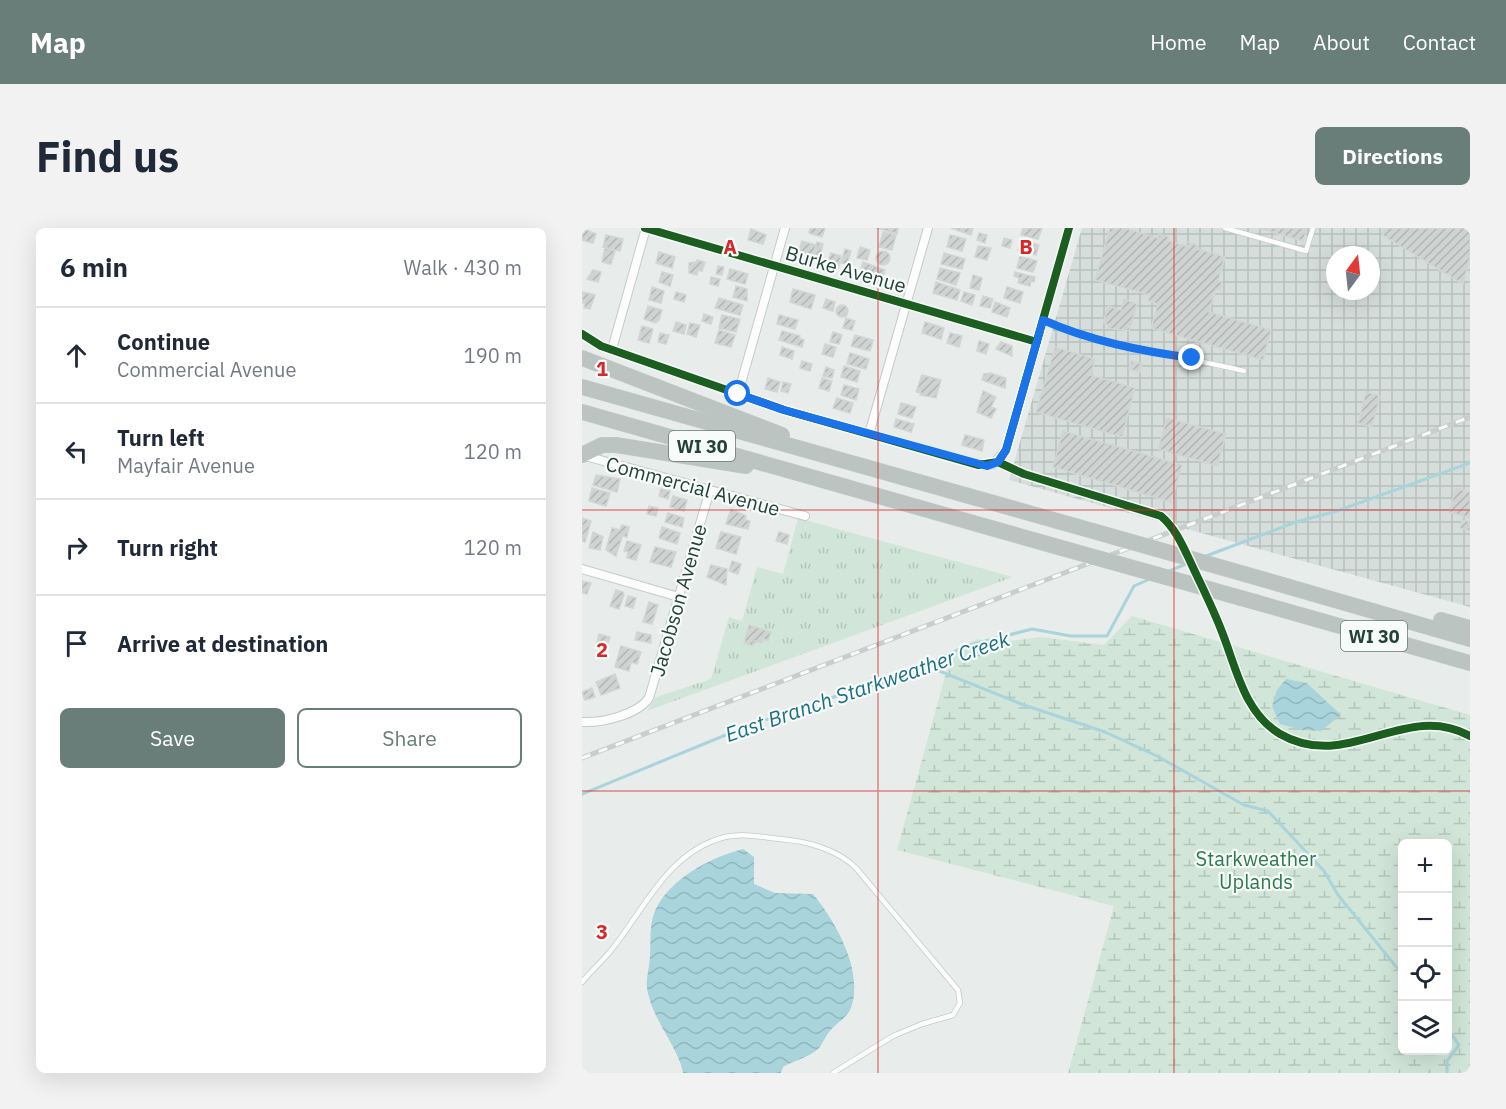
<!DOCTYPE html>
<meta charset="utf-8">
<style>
:root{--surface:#fff;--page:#f2f2f3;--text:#1f2937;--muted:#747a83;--line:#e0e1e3;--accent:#697e78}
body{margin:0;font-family:"IBM Plex Sans",sans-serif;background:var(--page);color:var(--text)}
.controls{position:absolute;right:18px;bottom:18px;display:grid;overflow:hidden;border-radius:9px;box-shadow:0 6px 24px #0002}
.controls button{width:54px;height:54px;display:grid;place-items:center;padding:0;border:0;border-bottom:2px solid var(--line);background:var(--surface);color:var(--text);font:30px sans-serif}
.compass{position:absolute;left:744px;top:18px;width:54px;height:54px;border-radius:50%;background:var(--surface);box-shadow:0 6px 24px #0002;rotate:15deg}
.stop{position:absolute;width:18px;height:18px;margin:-14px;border:4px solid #1a73e8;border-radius:50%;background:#fff}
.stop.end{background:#1a73e8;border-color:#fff;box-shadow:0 2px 6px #0008}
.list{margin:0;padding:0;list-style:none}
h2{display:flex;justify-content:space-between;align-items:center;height:78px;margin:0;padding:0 24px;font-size:26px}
h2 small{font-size:20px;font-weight:400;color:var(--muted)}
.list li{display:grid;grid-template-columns:39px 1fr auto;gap:18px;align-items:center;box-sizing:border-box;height:96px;padding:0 24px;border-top:2px solid var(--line)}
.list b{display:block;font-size:22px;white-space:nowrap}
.list p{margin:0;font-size:20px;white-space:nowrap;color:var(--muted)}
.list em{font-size:20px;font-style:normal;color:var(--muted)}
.actions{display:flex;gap:12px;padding:18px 24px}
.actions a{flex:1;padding:14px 0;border:2px solid var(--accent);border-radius:9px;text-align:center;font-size:21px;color:var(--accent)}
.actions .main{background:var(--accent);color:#fff}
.icon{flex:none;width:33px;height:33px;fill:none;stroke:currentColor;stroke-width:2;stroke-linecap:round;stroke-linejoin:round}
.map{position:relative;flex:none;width:888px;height:845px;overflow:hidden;border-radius:9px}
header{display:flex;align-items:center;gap:36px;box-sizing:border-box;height:84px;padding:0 30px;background:var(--accent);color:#fff}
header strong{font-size:28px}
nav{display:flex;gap:33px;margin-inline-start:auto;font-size:21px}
.intro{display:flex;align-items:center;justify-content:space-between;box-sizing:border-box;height:144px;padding:0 36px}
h1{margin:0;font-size:42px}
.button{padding:15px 27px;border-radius:9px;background:var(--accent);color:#fff;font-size:21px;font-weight:700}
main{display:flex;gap:36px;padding:0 36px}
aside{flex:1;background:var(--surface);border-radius:9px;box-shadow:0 6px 24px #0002}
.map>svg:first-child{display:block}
.industrial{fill:url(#industrial-grid);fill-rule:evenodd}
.wetland{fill:url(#wetland-marsh);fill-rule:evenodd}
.park{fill:url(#park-tufts)}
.water{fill:url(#water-waves)}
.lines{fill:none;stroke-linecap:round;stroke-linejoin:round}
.stream{stroke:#a9d4db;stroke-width:3}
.building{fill:url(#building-hatch);stroke:#d1d6d4;stroke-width:1.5}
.service-casing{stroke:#c5cac8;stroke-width:6}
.minor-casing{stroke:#c5cac8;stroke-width:10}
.motorway-casing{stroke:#c3ccc9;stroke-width:16}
.service{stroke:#fcfcfc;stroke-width:4.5}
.minor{stroke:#fcfcfc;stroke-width:8}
.motorway{stroke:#bcc4c2;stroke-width:15}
.rail-casing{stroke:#c9cdcc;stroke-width:5}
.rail{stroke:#f7fbf9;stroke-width:3;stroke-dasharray:9;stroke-linecap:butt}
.motorway-bridge-casing{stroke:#c3ccc9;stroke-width:16;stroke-linecap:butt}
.motorway-bridge{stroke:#bcc4c2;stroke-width:15}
.cycleway-casing{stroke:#f7fbf9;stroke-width:11}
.cycleway{stroke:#1b5e20;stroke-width:8}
.route{stroke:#1a73e8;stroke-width:8}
.grid{fill:none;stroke:#d62828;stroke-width:1.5;stroke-opacity:0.55}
.labels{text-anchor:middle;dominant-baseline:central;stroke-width:4.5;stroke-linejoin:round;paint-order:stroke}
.shield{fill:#f7fbf9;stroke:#637a73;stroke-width:1.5}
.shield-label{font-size:18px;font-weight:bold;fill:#24423a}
.street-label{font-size:20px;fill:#24423a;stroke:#f7fbf9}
.park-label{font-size:20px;fill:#2d7a4b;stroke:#f7fbf9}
.water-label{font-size:21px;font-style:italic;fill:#1c6f80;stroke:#f7fbf9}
.grid-label{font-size:20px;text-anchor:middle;font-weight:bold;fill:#d62828;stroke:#f7fbf9;stroke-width:4.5;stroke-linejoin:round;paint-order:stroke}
</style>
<header>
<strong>Map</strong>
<nav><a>Home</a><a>Map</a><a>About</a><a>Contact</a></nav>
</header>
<div class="intro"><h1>Find us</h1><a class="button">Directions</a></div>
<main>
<aside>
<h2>6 min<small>Walk · 430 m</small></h2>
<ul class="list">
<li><svg class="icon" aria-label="ahead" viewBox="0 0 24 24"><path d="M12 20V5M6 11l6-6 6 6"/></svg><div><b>Continue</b><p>Commercial Avenue</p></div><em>190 m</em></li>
<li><svg class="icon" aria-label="left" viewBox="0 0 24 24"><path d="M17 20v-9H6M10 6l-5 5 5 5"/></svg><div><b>Turn left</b><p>Mayfair Avenue</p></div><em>120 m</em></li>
<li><svg class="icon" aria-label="right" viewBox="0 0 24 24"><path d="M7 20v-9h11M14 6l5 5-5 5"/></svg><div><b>Turn right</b></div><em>120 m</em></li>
<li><svg class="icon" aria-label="arrive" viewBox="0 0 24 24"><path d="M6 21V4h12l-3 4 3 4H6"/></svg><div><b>Arrive at destination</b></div></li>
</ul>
<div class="actions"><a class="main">Save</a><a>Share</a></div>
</aside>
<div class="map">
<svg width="888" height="845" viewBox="0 0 888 845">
<defs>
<pattern id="industrial-grid" width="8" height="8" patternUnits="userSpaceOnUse" patternTransform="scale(1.5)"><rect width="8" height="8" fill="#d6dedb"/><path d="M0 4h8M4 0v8" fill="none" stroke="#b8c0bd"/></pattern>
<pattern id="wetland-marsh" width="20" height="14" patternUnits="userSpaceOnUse" patternTransform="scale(1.5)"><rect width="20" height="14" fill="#d1e6d8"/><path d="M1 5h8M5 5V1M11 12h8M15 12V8" fill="none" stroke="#b3c6ba"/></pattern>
<pattern id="park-tufts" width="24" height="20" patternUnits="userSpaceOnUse" patternTransform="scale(1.5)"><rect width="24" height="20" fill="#d1e6d8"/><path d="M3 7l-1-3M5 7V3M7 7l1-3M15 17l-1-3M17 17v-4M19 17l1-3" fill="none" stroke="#b3c6ba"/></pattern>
<pattern id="water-waves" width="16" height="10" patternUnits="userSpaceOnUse" patternTransform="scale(1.5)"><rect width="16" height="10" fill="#a9d4db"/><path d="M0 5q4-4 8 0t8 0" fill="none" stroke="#91b7bd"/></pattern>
<pattern id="building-hatch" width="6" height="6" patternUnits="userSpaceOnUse" patternTransform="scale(1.5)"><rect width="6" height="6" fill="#cfd4d2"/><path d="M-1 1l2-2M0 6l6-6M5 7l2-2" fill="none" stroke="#b2b7b5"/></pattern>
</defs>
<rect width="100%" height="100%" fill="#e8edeb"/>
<!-- industrial -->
<path class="industrial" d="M500,0H888V379L427,252ZM753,27H789V63H753Z"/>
<!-- wetland -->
<path class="wetland" d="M550,388L888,487V845H486L532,678L315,622L370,423L396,411L411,415L459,409L522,417ZM725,455L758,487L749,494ZM820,616H866V822H820Z"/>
<!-- park -->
<path class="park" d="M216,290L431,349L65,483L74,469L129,451L147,389L160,393L175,339L201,346Z"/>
<!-- water -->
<path class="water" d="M704,451L725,455L759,487L739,503L720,502L698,496L690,478L695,462Z
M161,621L172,629V656L193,665L231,666C254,694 282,743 269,780C265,790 253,796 247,804C243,809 241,815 237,820C230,828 211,833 201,839L199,845H101C98,823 73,794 67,769C62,754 67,744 68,729C69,715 67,696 73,683C87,651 129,629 161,621Z"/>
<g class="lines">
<!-- stream -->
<path class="stream" d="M624,328L714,294L755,283L888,235
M585,344L604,336
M345,438L442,477L523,504L575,528L662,577L686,583L742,643L756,667L820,746
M0,566L168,497L279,460L310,453L384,418L450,401L489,408H525L552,358L568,351
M865,845V833L877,817L866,801"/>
</g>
<!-- building -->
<path class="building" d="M0,0L14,6L11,15L0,12Z
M228,0H243L240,9L227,5Z
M294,0H315L316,1L315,6Z
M369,0H391L389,7Z
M441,0H460L456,11L439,7Z
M528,0H542L576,10L577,6L587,9L586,13L604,18L605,14L616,17L615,21L643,29L636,53L640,54L638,62L634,61L627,84L689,102L681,132L569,100L576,76L566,73L568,67L513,52Z
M676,0H725L721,13Z
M802,0H888V29L881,56L800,7Z
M169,1L184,7L181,16L166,12Z
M301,4L314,7L310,22L297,19Z
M397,5L405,7L403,15L395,12Z
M24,7L41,11L38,23L21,19Z
M368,7L384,11L380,23L365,19Z
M422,10L430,12L428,20L420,18Z
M440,12L457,17L454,27L436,22Z
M220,13L234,17L230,30L216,26Z
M235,14L241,16L238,28L232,26Z
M396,18L409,20L405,32L393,29Z
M278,19L288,22L285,32L275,30Z
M23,20L33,23L29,36L20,34Z
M263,21L269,23L265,36L259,35Z
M294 30a7 7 0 1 1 14 0a7 7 0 1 1-14 0Z
M77,24L93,29L90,40L74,35Z
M249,25L259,28L256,40L245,37Z
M362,25L383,31L380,41L359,36Z
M438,28L455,33L451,44L435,40Z
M115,32L123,34L120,43L116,42L115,47L107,45V35L114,34Z
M281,34L303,42L300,51L278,45Z
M136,38L142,39L140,47L134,46Z
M358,40L378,45L374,57L355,51Z
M148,41L166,46L163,56L145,51Z
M11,42L19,44L16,54L5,51Z
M80,44L91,47L88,58L77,54Z
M433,44L453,49L452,54L449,53L448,58L436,55L437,50L432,48Z
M391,47L400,50L397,62L388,60Z
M129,49L138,51L136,58L128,56Z
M354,54L378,62L375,72L351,65Z
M154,58L165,61V73L151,69Z
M70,59L82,63L79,75L67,72Z
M425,59L441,64L438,75L422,70Z
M211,61L233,67L229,81L208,74Z
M1,64L13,67L8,81L2,80L3,75H0Z
M94,64L104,67L102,74L92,71Z
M382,64L393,67L390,77L379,73Z
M401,68L411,71L408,80L398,78Z
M137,70L161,77L158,87L133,80Z
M244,71L253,74L251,83L241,80Z
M542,71L555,76L547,103L526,100L527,97L521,95L526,78L539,82Z
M413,74L428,80L425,89L410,84Z
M254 83a6 6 0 1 1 12 0a6 6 0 1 1-12 0Z
M66,78L80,82L77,92L74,95L62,91Z
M122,86L131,89L129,96L120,93Z
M140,87L158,91L154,104L137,100Z
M197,87L216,92L213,101L195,96Z
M264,90L273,93L270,102L261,100Z
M94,94L104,97L102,106L91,103Z
M343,94L362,100L359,111L340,105Z
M108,95L118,97L114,109L105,106Z
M60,98L71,101L67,115L56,112Z
M137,102L153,107L149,119L133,115Z
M200,103L218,108L217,110L222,112L220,119L197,112Z
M251,104L260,107L257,116L248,114Z
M78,105L87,107L84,116L76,114Z
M368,105L380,108L377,119L365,115Z
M273,107L291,112L288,123L269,118Z
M397,113L407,116L404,126L395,123Z
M419,114L430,118V128L414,121Z
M243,116L254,119L251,129L240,126Z
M200,119L212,123L210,131L198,127Z
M473,119L513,131L509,147L553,160L540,209L454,184Z
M268,125L287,131L284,141L265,136Z
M220,133L230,136L228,143L218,140Z
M549,133L560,136L558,144L547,141Z
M262,138L278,143L275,154L259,149Z
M244,139L252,142L250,150L241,148Z
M408,145L424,150L423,160L400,152L402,146Z
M340,147L359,152L354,170L338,167L339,165L334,164Z
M186,150L198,154L195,164L183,161Z
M240,150L250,153L247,163L237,160Z
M201,154L209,156L206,165L199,163Z
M262,157L277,161L274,172L259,167Z
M401,163L414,169L409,179L414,181L409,190L395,184Z
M784,164L798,168L790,199L776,195Z
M255,170L271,175L268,185L251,180Z
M319,175L334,179L330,190L316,186Z
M585,190L644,206L635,238L576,221Z
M314,191L332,196L329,204L312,199Z
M481,203L600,237L589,274L471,239Z
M383,207L402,212L400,223L380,217Z
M14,247L38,251L35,264L11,257Z
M10,260L28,265L24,278L7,273Z
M874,260L888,264V290L867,284Z
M79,261L88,263L86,271L77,268Z
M91,268L105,272L102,283L88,279Z
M67,278L76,280L74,288L65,286Z
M149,281L164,288L163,292L168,293L166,301L144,296Z
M86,285L102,290L100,299L83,294Z
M0,290L9,293L3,314L0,313Z
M880,292L888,294V303L878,300Z
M40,297L47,299L45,309L38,307L40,309L34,328L24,322L30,300L38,302Z
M80,299L98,305L95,316L77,310Z
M11,304L21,309L18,322L7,320Z
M139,304L159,309L154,326L134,320Z
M197,304L207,307L205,316L194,313Z
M45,313L59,317L54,332L45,330L46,324L42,323Z
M73,319L94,324L89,339L68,334Z
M150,333L159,336L156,346L147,343Z
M129,337L145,341L144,357L125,349Z
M0,353L9,355L5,366L0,365Z
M34,362L41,364L42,367L37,381L28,378Z
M46,368L54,370L51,380L43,378Z
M67,374L76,377L70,396L61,394Z
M167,397L189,404L186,413L181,411L180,415L172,413L171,418L162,415Z
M55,404L69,407V415L53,412Z
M17,406L28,409L25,418L15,415Z
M39,418L59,424L55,436L49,434L47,443L33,439Z
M33,446L38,460L19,467L14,454Z
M10,460L13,469L3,472L0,464Z"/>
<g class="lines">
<!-- service casing -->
<g class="service-casing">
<path id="service" d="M643,0L724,23L731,0
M461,92C525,120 594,126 662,143
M0,754C11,741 24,730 34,716C65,676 88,623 143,609C161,605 180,609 198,611C224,613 255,621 274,640L376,762L378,775L371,787L340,796L311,808L251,845"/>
</g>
<!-- minor casing -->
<g class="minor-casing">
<path id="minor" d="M63,0L455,114
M0,106L19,118L202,182L396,237L411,236L424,222L487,0
M30,121L64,0
M156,166L203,0
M287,206L346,0
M0,227L223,288
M0,341L97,369
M0,494C20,495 55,487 67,470L128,262"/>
</g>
<!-- motorway casing -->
<g class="motorway-casing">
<path id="motorway" d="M0,130L200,207
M0,159L518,305
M0,184L476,319
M0,227L20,217H34L164,238
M673,349L888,411
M659,370L888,435
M859,392L888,400"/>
</g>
<!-- service -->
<use href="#service" class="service"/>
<!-- minor -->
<use href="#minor" class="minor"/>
<!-- motorway -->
<use href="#motorway" class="motorway"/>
<!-- rail casing -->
<g class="rail-casing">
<path id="rail" d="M0,530L888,189"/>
</g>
<!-- rail -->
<use href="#rail" class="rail"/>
<!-- motorway-bridge casing -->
<g class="motorway-bridge-casing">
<path id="motorway-bridge" d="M518,305L673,349
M476,319L659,370"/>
</g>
<!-- motorway-bridge -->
<use href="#motorway-bridge" class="motorway-bridge"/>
<!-- cycleway casing -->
<g class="cycleway-casing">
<path id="cycleway" d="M63,0L455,114
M0,106L19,118L202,182L396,237L416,234
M416,234L442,246L579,288C593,300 600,316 608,333C619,357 631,380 640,404C654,439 662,485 698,506C766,545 823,472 888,508
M416,234L424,222L487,0"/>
</g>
<!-- cycleway -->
<use href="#cycleway" class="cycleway"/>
</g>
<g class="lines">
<!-- route -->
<path class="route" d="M156,166L202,182L405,238L416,234L424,222L461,92C508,113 559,123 610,130"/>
</g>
<!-- grid -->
<path class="grid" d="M296,0V845M592,0V845M0,282H888M0,563H888"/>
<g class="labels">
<!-- shield labels -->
<g class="shield">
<rect x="87" y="203" width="66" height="30" rx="4.5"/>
<rect x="759" y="393" width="66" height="30" rx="4.5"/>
</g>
<g class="shield-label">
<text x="120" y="218">WI 30</text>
<text x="792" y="408">WI 30</text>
</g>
<!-- street labels -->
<g class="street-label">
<text transform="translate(264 41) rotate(16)">Burke Avenue</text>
<text transform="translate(111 258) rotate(15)">Commercial Avenue</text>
<text transform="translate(96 372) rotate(-74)">Jacobson Avenue</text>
</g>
<!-- park labels -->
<g class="park-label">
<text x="674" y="630">Starkweather<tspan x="674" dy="23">Uplands</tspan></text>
</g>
<!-- water labels -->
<g class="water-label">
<text transform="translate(285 458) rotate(-19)">East Branch Starkweather Creek</text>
</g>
</g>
<g class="grid-label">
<text x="148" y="26">A</text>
<text x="444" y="26">B</text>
<text x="20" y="148">1</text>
<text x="20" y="429">2</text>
<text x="20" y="711">3</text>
</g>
</svg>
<div class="controls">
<button>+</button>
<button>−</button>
<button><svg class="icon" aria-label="locate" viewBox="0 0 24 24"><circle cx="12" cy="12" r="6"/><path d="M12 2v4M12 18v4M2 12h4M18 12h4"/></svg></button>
<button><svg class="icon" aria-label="layers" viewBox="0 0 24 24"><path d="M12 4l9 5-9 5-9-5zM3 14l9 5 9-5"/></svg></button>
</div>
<svg class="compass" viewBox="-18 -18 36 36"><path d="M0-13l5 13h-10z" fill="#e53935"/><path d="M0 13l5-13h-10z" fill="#747a83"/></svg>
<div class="stop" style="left:156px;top:166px"></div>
<div class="stop end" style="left:610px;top:130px"></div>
</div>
</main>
